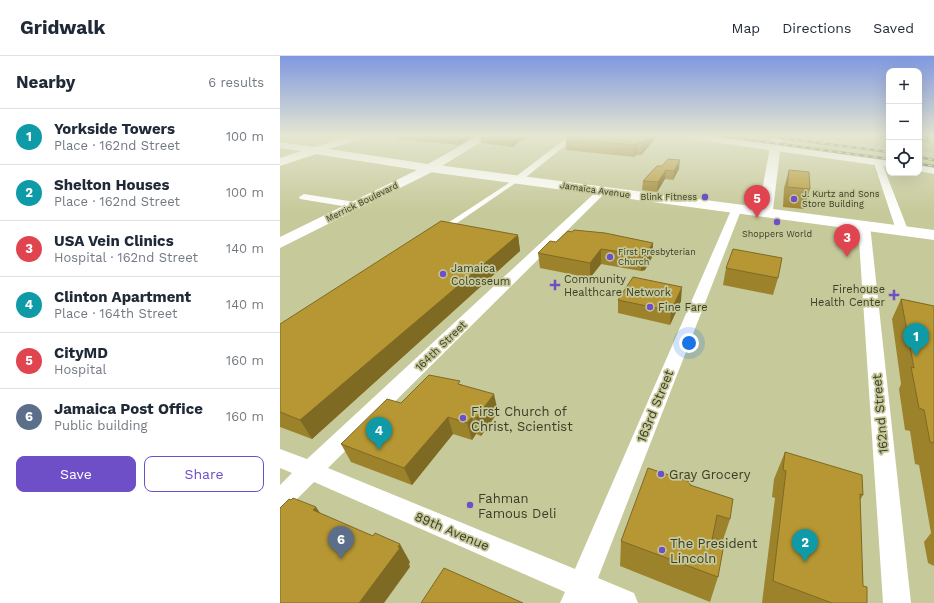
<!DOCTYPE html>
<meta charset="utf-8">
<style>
:root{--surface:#fff;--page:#f2f2f3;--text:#1f2937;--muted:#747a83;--line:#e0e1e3;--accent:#6e4fc8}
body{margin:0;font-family:"Work Sans",sans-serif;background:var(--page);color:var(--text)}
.controls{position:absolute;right:12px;top:12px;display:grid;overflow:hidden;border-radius:8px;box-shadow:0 4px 16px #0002}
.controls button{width:36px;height:36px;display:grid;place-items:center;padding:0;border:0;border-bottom:1px solid var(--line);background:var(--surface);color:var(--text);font:20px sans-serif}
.you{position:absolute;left:409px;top:287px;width:14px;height:14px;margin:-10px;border:3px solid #fff;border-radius:50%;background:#1a73e8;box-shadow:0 0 0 6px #1a73e833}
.badge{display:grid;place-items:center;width:26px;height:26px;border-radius:50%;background:var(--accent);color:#fff;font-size:13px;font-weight:700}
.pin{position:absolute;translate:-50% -33px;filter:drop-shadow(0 1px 2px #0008)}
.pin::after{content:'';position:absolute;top:21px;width:14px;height:12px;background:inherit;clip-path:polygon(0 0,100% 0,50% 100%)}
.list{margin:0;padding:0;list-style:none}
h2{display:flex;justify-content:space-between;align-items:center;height:52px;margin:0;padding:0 16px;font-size:17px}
h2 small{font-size:13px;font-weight:400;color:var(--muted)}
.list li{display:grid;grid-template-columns:26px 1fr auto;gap:12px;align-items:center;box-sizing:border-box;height:56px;padding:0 16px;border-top:1px solid var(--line)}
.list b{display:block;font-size:15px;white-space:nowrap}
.list p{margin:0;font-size:13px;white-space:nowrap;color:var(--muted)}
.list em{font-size:13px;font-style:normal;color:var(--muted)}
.actions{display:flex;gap:8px;padding:12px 16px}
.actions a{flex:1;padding:9px 0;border:1px solid var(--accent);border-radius:8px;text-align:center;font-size:14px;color:var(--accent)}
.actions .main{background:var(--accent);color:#fff}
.icon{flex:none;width:22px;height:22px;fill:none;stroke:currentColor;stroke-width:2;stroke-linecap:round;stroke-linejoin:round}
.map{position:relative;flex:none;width:654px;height:547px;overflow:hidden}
header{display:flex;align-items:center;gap:24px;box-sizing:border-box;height:56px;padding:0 20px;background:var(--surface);border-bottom:1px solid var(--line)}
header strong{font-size:19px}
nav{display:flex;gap:22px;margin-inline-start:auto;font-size:14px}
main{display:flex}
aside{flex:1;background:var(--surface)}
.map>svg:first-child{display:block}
.built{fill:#babd86}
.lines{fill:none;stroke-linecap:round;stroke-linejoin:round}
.pedestrian{fill:#fff;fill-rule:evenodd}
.minor{fill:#fff;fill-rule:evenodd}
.tertiary{fill:#fff;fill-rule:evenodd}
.secondary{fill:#fff;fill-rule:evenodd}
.primary{fill:#fff;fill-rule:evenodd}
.rail-casing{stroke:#6d6e50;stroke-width:2.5}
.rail{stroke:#c6c999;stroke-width:1.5;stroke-dasharray:4.5;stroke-linecap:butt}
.wall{fill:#9d822c}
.shaded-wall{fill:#7f6a24}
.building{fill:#b69733;stroke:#7f6a24}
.poi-dot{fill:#6e4fc8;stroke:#c6c999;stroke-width:1.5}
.labels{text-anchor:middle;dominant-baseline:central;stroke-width:3.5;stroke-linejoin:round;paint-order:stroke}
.far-street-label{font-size:9px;fill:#3c3d29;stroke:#c6c999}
.far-poi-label{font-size:9px;fill:#3c3d29;stroke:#c6c999;text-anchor:start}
.poi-label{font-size:11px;fill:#3c3d29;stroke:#c6c999;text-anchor:start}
.street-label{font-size:11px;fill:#3c3d29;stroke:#c6c999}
.near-street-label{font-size:13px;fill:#3c3d29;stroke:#c6c999}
.near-poi-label{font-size:13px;fill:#3c3d29;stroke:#c6c999;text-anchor:start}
</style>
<header>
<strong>Gridwalk</strong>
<nav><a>Map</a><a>Directions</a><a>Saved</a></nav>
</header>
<main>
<aside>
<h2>Nearby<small>6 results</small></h2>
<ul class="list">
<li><span class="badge" style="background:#0f9aa8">1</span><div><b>Yorkside Towers</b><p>Place · 162nd Street</p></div><em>100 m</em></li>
<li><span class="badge" style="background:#0f9aa8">2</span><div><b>Shelton Houses</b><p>Place · 162nd Street</p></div><em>100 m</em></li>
<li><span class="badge" style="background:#e0444e">3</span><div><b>USA Vein Clinics</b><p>Hospital · 162nd Street</p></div><em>140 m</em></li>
<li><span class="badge" style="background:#0f9aa8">4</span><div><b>Clinton Apartment</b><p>Place · 164th Street</p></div><em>140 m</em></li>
<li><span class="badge" style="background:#e0444e">5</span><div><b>CityMD</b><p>Hospital</p></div><em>160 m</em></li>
<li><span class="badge" style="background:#5c6f8a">6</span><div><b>Jamaica Post Office</b><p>Public building</p></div><em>160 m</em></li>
</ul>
<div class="actions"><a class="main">Save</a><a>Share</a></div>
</aside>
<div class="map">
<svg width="654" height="547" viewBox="0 0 654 547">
<rect width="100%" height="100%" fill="#c6c999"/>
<!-- built -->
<path class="built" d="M518,80H609V91L576,87Z
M639,80H654V97L639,95Z"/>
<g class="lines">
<!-- pedestrian -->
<path class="pedestrian" d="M235,123L240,124L161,178H155L154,176Z"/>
<!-- minor -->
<path class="minor" d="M289,80H297L240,126H234V122Z
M598,104L602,107L628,174L626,176H618L616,174L594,107Z
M322,132L327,135L325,137L48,412L295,513L452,152L457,149L461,150L462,152L318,522L354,537L358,547H280L285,536L34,426L8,452L0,455V429L12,417L0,412V393L27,403L319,133Z
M24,138L75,146L80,149L75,152L20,143L19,141Z
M584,166L590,169L631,547H603L578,169Z"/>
<!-- tertiary -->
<path class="tertiary" d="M407,80H431L609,105V111L412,83Z
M639,109L654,112V118L639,115Z"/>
<!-- secondary -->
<path class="secondary" d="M492,80H502L493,153L654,174V184L150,116L144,112L150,108L479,151Z"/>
<!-- primary -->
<path class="primary" d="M69,80H84L83,82L49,93L148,108L198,80H210L154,115L0,192V181L137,114L36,98L0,110V102L21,95L0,92V86L35,91Z"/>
<!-- rail casing -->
<g class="rail-casing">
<path id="rail" d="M441,80L609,103
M487,80L609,96
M639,101L654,104
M639,108L654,110"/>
</g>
<!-- rail -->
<use href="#rail" class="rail"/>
</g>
<!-- wall -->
<path class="wall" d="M115,80H195L179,89L116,83Z
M200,80H248L232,91L201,87Z
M378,80L361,99H356L354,101L286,94V82Z
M574,80H609V83Z
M639,80H652L649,87L639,86Z
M377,110L399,113L393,124L385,123L377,136L362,134L363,125Z
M509,114L530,133L524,153L503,151L504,132Z
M238,179L240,195L32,383L0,371V268Z
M276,186L373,187L372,201L365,214L361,215L321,208L310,222L260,212L258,197Z
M446,212L498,222L493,239L443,229Z
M621,243L654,250V510L648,507L644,486L651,477L639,409L635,408L630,375L625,374L619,333L621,328L612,263Z
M338,244L401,245L390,269L338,257Z
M181,328L218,356L201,380L196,378L192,384L173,378L132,429L71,406L61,388L121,347Z
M505,396L583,439L580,444L583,530L587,547H482L495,442L492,441L494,423Z
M410,429L450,463L442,487L438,521L430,546L340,510L341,485Z"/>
<!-- shaded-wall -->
<path class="shaded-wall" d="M177,80H195L179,89Z
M230,80H248L232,91Z
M368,80H378L361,99L362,87Z
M357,87L356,99L354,101L355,89Z
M400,104L399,113L393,124L394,115Z
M386,114L385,123L377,136L378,126Z
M238,179L240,195L32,383L20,364Z
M373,187L372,201L365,214L361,215L362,199Z
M321,193V208L310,222V207Z
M402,231L401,245L390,269L391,255Z
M214,338L218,356L201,380L196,362Z
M168,361L173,378L132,429L124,412Z
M192,361L196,378L192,384L187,367Z
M36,451L49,470L33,454Z
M120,488L130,506L129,508L130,511L104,547H79Z"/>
<!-- building -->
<path class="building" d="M287,80H368L362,87H357L355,89L286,82Z
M388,103L400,104L394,115L386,114L378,126L363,125L377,110H382Z
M509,114L529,116L530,133L507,131Z
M161,165L238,179L20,364L0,356V268Z
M294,174L325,177L373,187L365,199H362L321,193L310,207L258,197L270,185L276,186L288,175L292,176Z
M453,193L502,202L498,222L446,212Z
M353,221L402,231L391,255L338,244Z
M621,243L654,250V387L650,386L644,354L639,352L631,311L634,312Z
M149,319L180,325L178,328L214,338L196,362L192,361L187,367L168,361L124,412L61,388L107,343L121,347Z
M505,396L582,419L583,439L580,438L583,530L587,531V547H552L493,525L506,415L503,414Z
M368,412L410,426V429L453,443L450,463L437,459L432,484L444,488L438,521L341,485Z
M13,442L36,451L33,454L93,480L95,477L120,488L118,491L120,492L79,547H0V452L9,443L11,444Z
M164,512L243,547H141Z"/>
<!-- sky -->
<linearGradient id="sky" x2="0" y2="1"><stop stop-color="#8098e0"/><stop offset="0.51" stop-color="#e5e7d1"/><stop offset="1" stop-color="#e5e7d1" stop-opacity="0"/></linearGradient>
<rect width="654" height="156" fill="url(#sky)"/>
<!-- markers -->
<g class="poi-dot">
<circle cx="425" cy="141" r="4"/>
<circle cx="514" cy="143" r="4"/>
<circle cx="497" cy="166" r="4"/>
<circle cx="330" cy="201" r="4"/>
<circle cx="163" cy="218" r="4"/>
<path d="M273 223h4v4h4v4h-4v4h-4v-4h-4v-4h4z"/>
<path d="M612 233h4v4h4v4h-4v4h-4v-4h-4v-4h4z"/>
<circle cx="370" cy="251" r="4"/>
<circle cx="183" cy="362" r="4"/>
<circle cx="381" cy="418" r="4"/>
<circle cx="190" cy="449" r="4"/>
<circle cx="382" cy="494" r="4"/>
</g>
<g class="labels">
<!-- far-street labels -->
<g class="far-street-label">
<text transform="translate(315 134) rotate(8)">Jamaica Avenue</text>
<text transform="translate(82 146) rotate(-26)">Merrick Boulevard</text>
</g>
<!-- far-poi labels -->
<g class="far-poi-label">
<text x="522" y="138">J. Kurtz and Sons<tspan x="522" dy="10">Store Building</tspan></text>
<text x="417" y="141" text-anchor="end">Blink Fitness</text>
<text x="497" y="178" text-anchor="middle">Shoppers World</text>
<text x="338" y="196">First Presbyterian<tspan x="338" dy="10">Church</tspan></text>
</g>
<!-- poi labels -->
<g class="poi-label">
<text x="171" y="212">Jamaica<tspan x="171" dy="13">Colosseum</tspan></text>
<text x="284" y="223">Community<tspan x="284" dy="13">Healthcare Network</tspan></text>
<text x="605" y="233" text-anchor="end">Firehouse<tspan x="605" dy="13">Health Center</tspan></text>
<text x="378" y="251">Fine Fare</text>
</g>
<!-- street labels -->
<g class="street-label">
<text transform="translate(161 290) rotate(-44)">164th Street</text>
</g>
<!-- near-street labels -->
<g class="near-street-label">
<text transform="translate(375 350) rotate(-68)">163rd Street</text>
<text transform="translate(600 358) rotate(-95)">162nd Street</text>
<text transform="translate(172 475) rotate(23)">89th Avenue</text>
</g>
<!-- near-poi labels -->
<g class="near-poi-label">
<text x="191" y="355">First Church of<tspan x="191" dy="15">Christ, Scientist</tspan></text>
<text x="389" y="418">Gray Grocery</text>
<text x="198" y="442">Fahman<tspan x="198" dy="15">Famous Deli</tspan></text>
<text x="390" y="487">The President<tspan x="390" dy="15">Lincoln</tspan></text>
</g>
</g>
</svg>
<div class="controls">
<button>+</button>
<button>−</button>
<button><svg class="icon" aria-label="locate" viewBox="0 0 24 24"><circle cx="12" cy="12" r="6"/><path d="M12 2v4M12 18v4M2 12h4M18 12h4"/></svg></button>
</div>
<div class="you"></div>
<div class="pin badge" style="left:636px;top:300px;background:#0f9aa8">1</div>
<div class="pin badge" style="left:525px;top:506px;background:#0f9aa8">2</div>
<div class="pin badge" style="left:567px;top:201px;background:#e0444e">3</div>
<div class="pin badge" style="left:99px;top:394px;background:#0f9aa8">4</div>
<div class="pin badge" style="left:477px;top:162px;background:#e0444e">5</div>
<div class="pin badge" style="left:61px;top:503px;background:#5c6f8a">6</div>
</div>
</main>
